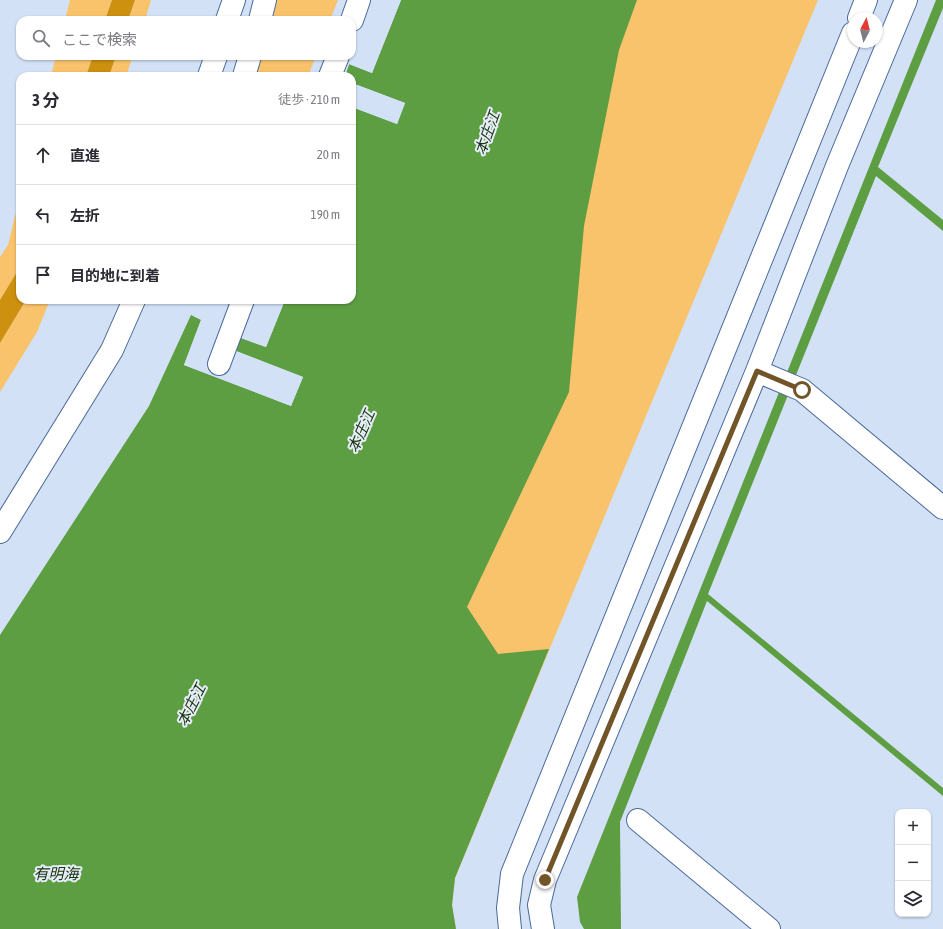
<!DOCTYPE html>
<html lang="ja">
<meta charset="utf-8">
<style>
:root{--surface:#fff;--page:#f2f2f3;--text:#2b2b33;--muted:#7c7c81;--line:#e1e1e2}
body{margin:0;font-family:"Asap Condensed","Noto Sans JP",sans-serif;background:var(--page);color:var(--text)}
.controls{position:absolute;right:12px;bottom:12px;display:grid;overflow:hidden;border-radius:8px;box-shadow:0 1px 3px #0004}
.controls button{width:36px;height:36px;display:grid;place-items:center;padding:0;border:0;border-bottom:1px solid var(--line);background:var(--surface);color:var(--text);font:20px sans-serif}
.compass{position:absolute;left:847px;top:12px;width:36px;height:36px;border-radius:50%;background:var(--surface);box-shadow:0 1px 3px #0004;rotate:7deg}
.stop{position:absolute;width:12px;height:12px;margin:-9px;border:3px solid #715528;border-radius:50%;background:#fff}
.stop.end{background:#715528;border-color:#fff;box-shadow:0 1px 4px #0008}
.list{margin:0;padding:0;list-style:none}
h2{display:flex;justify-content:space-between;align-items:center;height:52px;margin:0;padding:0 16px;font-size:17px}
h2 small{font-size:13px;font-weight:400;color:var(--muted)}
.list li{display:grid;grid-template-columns:26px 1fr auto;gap:12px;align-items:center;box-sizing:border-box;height:60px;padding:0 16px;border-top:1px solid var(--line)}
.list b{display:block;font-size:15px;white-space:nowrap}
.list em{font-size:13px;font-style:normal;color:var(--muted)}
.icon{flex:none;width:22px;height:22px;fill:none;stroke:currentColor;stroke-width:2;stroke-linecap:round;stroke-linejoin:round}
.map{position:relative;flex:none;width:943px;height:929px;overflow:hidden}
.search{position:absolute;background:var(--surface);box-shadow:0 1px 3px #0004;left:16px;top:16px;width:340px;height:44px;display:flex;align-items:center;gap:10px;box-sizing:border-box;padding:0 14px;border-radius:12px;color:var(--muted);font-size:15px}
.panel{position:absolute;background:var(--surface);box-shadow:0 1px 3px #0004;left:16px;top:72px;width:340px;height:232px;border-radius:12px}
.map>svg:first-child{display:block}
.green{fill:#f9c36c}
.forest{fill:#cd900f}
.water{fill:#5d9e43}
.pier{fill:#d2e1f6}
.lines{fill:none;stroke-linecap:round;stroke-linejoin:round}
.minor-casing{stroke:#4b6b9a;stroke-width:24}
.minor{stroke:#fff;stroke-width:22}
.route{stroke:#715528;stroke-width:5}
.labels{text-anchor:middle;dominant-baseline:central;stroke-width:4;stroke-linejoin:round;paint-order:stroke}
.water-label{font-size:15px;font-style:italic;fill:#18320d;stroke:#e6edf8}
</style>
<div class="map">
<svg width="943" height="929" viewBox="0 0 943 929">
<rect width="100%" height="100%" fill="#d2e1f6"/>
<!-- green -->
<path class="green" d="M70,0H112L105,20H65Z
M135,0H151L145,20H128Z
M276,0H338L330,20H271Z
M597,0H818L455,878L452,905L456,929H282Z
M56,56H93L86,76H51Z
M116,56H133L126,76H109Z
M260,56H316L308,76H254Z
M20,196V267L0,300V257L8,245Z
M26,300H50L37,332L0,392V343Z"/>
<!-- forest -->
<path class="forest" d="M112,0H135L128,20H105Z
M93,56H116L109,76H86Z
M20,267V300H26L0,343V300Z"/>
<!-- water -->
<path class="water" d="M401,0H637L619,50L584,226L569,392L467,607L498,654L549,649L455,878L452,905L456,929H0V635L149,406L191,315L201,320L184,365L291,406L303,377L236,351L241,338L266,347L285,300H352V107L397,124L405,103L352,83V76H345L349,64L372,73Z
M936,0H943V8L878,167L943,220V231L876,176L708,594L943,788V796L707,601L620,822L621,929H584L580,922L577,897Z"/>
<!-- pier -->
<path class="pier" d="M399,0H401L372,73L349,64L345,76H343L349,62L371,70Z
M352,83L405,103L397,124L352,107V105L396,121L402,104L352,85Z
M282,300H285L266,347L241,338L236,351L303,377L291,406L184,365L201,320L203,321L186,364L290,404L300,378L235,353L241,336L265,345Z"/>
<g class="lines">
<!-- minor casing -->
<g class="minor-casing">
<path id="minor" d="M859,18L866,0
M227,20L234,0
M260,20L265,0
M352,20L359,0
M209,76L216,56
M244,76L250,56
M330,76L338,56
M219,364L243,300
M757,371L802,390L943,508
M0,532L112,350L134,300
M638,820L769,929
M510,929L508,908L512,874L853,33
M543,929L539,905L545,880L757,371L837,166L906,0"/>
</g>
<!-- minor -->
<use href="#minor" class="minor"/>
</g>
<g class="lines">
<!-- route -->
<path class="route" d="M545,880L757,371L802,390"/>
</g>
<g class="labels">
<!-- water labels -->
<g class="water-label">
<text transform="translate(487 133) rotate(-70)">本庄江</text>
<text transform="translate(361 431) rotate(-66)">本庄江</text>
<text transform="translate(191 705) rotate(-63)">本庄江</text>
<text x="56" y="873">有明海</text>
</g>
</g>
</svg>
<div class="controls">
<button>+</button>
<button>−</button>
<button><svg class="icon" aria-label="layers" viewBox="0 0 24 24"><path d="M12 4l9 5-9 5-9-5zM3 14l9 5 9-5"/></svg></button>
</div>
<svg class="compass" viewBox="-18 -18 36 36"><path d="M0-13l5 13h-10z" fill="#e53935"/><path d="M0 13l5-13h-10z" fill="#7c7c81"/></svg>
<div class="stop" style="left:802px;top:390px"></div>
<div class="stop end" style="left:545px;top:880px"></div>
<div class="search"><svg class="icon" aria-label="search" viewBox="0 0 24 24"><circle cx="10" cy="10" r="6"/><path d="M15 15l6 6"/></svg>ここで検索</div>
<section class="panel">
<h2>3 分<small>徒歩 · 210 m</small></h2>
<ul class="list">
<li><svg class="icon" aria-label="ahead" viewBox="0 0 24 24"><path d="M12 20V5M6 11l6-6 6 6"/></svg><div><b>直進</b></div><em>20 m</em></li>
<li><svg class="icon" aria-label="left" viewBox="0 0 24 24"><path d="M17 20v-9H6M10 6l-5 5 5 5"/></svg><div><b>左折</b></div><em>190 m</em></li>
<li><svg class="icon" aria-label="arrive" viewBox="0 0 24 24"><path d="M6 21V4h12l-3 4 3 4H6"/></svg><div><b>目的地に到着</b></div></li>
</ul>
</section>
</div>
